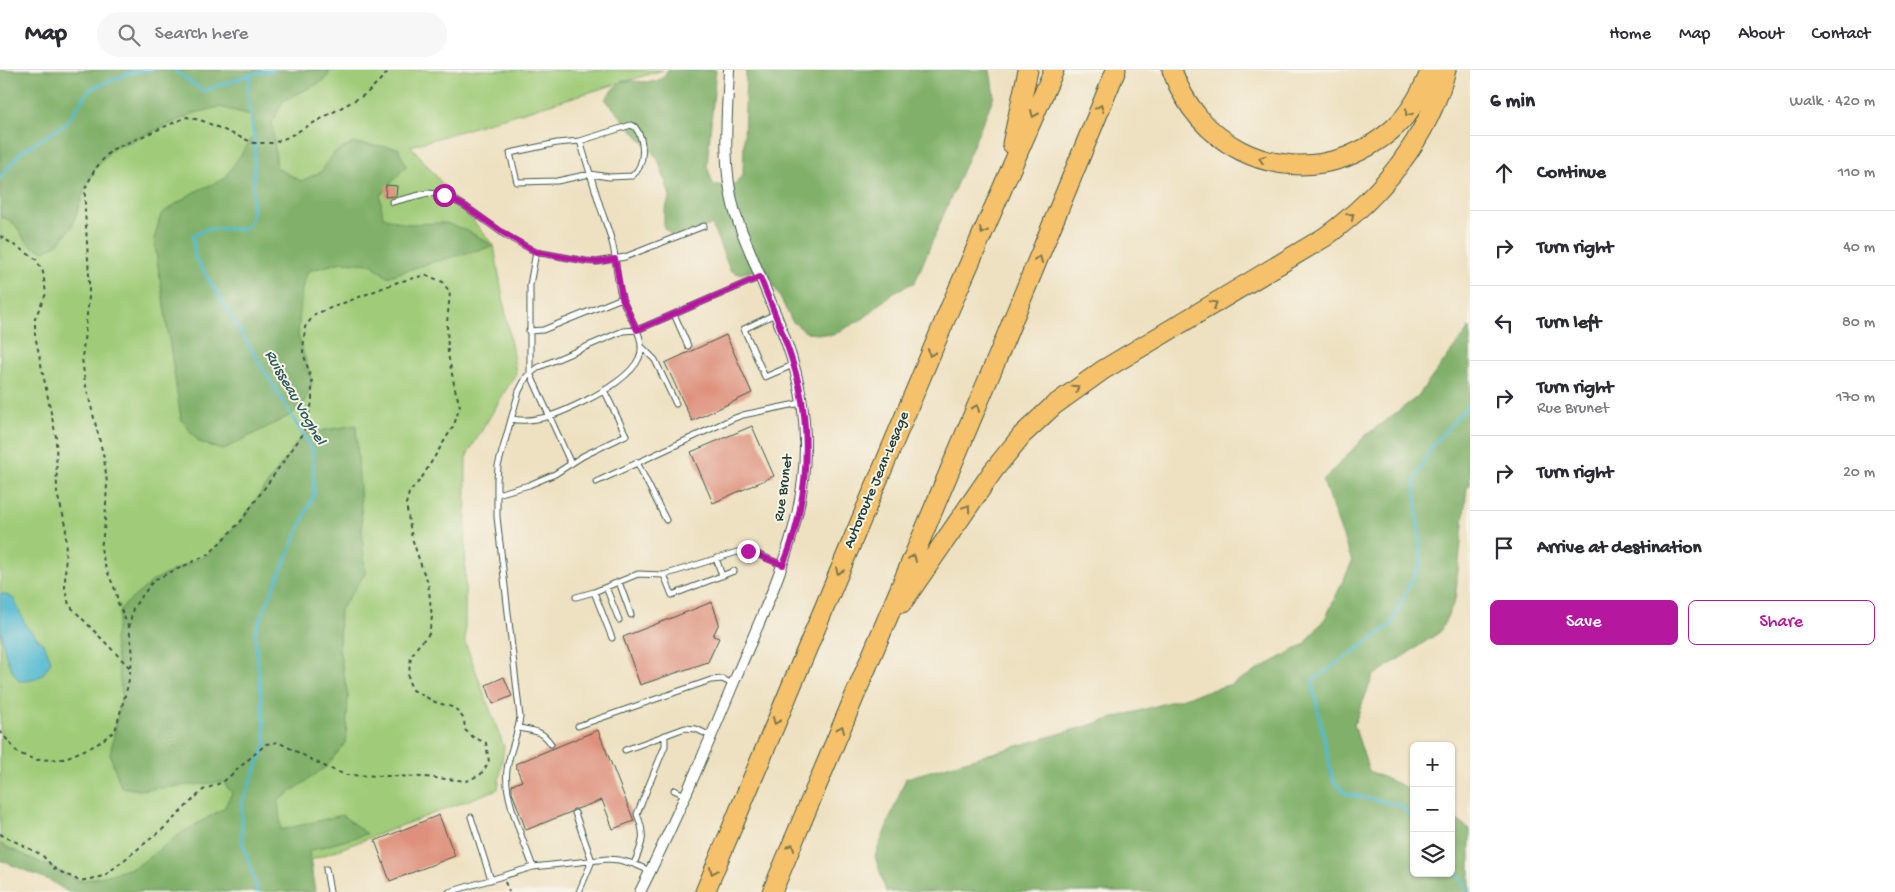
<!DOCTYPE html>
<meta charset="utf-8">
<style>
:root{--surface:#fff;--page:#f7f7f7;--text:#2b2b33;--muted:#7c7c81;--line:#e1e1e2;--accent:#b5179e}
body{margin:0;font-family:"Gochi Hand",sans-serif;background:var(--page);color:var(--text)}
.controls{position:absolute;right:15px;bottom:15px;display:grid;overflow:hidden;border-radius:8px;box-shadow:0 1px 4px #0004}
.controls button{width:45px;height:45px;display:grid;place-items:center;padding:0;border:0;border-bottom:1px solid var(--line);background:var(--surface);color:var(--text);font:25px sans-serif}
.stop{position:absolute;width:15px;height:15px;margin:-11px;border:4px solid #b5179e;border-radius:50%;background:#fff}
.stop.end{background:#b5179e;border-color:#fff;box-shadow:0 1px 5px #0008}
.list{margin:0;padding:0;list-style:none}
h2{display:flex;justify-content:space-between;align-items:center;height:65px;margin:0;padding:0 20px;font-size:21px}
h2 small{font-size:16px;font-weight:400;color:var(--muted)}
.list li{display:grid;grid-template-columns:32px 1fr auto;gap:15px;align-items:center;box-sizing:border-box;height:75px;padding:0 20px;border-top:1px solid var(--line)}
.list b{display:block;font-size:19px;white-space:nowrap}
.list p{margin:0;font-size:16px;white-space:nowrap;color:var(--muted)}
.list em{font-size:16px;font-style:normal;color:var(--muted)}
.actions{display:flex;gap:10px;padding:15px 20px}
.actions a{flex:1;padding:11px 0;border:1px solid var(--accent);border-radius:8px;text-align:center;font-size:18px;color:var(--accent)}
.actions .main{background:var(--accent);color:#fff}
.icon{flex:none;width:28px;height:28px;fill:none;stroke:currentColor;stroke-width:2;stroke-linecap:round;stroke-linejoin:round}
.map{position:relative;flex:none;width:1470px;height:822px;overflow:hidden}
header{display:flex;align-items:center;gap:30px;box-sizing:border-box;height:70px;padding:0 25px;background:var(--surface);border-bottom:1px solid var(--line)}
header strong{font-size:24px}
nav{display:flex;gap:28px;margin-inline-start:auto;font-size:18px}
.search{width:350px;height:45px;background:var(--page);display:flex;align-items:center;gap:12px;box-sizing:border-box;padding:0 18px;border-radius:28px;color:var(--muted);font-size:19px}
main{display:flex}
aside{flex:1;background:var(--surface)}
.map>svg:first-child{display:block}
.green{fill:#a0cc79;stroke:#608456}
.forest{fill:#80b069;stroke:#50764e}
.water{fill:#52bad0;stroke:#387c82}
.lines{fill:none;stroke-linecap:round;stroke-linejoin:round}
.stream{stroke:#52bad0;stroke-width:3}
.building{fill:#de907b}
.service-casing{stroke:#3e5649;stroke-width:7}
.minor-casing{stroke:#3e5649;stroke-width:12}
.motorway-casing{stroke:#3e5649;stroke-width:21}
.path{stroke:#3e5649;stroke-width:2;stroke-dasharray:4 4;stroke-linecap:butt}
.service{stroke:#fff;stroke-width:5}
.minor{stroke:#fff;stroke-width:10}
.motorway{stroke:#f5c16b;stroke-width:19}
.oneway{stroke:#7f784d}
.route{stroke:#b5179e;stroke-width:6}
.labels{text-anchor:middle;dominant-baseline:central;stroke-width:4;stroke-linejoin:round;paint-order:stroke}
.street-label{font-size:15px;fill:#1f3d34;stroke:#f7f3e8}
.water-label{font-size:16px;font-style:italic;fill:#2c5c5b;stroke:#f7f3e8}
</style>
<header>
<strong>Map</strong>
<div class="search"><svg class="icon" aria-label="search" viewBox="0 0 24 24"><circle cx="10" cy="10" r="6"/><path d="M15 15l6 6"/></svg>Search here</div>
<nav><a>Home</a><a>Map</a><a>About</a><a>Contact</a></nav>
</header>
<main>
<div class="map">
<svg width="1470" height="822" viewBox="0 0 1470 822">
<rect width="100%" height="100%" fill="#f7f3e8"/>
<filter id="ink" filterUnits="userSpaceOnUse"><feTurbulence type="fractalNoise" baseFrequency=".02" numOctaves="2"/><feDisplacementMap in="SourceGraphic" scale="10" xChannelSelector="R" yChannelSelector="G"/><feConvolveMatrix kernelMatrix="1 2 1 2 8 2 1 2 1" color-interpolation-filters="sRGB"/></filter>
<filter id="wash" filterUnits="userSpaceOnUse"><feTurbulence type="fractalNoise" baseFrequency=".0096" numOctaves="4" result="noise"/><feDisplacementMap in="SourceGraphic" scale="20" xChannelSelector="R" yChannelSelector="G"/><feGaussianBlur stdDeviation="1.12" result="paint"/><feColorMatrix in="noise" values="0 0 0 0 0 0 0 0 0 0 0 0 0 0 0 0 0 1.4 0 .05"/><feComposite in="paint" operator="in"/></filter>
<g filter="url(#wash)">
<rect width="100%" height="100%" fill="#eee1c1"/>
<!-- green -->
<path class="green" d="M0,0H663L411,76L494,176L516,303L466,387L465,572L504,677L498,719L227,822L80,811L0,774Z"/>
<!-- forest -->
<path class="forest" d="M0,0H331L325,10L283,31L272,53L277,98L301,111L321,102L334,83L354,73L398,78L406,96L380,126L383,147L406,154L446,153L468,161L494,176L433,192L387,207L371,194L342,192L308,201L302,218L298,265L312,312L304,333L291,345L222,380L199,372L181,349L154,169L161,144L194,122L224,109L253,67L251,45L220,37L195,43L111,80L95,99L85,119L72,157L58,174L44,181C39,179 32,177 29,174C17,163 19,151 0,147Z
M667,0H716L707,96L713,114L731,117L743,105L746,0H990L994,26L915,212L894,222L864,248L833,265L807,263L792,251L765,198L739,204L730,200L712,155L672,166L664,158V143L670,126L658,89L605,29L621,11C637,9 661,19 667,0Z
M1470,257V415L1467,417L1455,530L1440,562L1373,606L1354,655L1369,701L1414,721V803H1451V746L1470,759V822H886L875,786L906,708L1232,614L1305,574L1326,547L1352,492L1323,411L1365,366L1417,327Z
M356,355L365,504L340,540L339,579L348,626L346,672L326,697L278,731L281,760L342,745L367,764L309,781L315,822H68L51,811L0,790V774L80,811L104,806L136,797L183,762L224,738L232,723L223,712L139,720L121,717L110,685L122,624L114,570L121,538L154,510L209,484L241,451L303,364Z"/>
<!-- water -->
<path class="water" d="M0,524H5L14,529L26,556L45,576L51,591C42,608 38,611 19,611C0,586 0,557 0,524Z"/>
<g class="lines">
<!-- stream -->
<path class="stream" d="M174,0L203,21L252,4
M0,108L21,82L65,55L90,19L132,2L152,0
M1414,749L1400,735L1347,724L1333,711L1312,611L1390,556L1421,492L1415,410L1433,375L1470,333
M1451,793L1469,822
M258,822L242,770V733L266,674L255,562L314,424L313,381L195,187L193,166L207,159H245L252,149L255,77L247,19L252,4L273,0"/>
</g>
<g id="blocks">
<!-- building -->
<path class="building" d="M386,115L397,116L396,126L385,127Z
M726,265L752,323L692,351L665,293Z
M752,356L774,406L713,433L691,382Z
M712,532L719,553L713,566L719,568L708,592L640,615L623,567Z
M504,607L512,626L493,634L486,615Z
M598,660L634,751L613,759L602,730L577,739H573L571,742L526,760L512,722V715L522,711L515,694Z
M439,745L455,786L390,811L375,771Z"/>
</g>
</g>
<g filter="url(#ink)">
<use href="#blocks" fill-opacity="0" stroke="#3e5649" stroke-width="1"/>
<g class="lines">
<!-- service casing -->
<g class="service-casing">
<path id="service" d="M631,55L635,57C645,70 646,95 632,106L609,107L590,104L557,111L517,112L510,83L557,73L580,71Z
M392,132L428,123L444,125L465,136L505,165L536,182L585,191L597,192L625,187L704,156
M536,182L530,215V303L571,394
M674,244L688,276
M775,244L744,259L765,307L793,295
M529,261L543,260L622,228
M641,276L655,290L676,334
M511,349C538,354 563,342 587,330C603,322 632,305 639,288C648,269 627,245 622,228C616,211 617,193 613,176C610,163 605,151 601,139C594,117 587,94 580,71
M637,392L666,450
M596,412L732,349L743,345L801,333
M497,424L529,415L555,404L583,386L626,365L604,320
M716,488L722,506
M664,505L672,525L734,501
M619,512L631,545
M606,517L619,550
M594,522L612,568
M576,527L594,522L638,504L664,505L737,482L755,483L782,495
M578,656L711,610L722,609L733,614
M519,658C534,661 542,660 551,674
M625,680L685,658L696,659L711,666
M674,720L685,725
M575,743L592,791L579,822
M471,747L491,810
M533,797C524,771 503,726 507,700C509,682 518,665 520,647L497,447V410L498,396L519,321L527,306L539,297L623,261L637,260L760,207
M326,799L330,822
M650,801L634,794C643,772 646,766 637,744L665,676V665
M449,822L533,797L608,789L619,790L634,794"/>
</g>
<!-- minor casing -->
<g class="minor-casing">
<path id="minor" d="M640,822C675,752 706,680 736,607C775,514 819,432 801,327C793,278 769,230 751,184C745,169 738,154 734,139C722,94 727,46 729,0"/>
</g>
<!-- motorway casing -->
<g class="motorway-casing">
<path id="motorway" d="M1172,0C1197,73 1272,113 1346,87C1366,79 1385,68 1400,52C1414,37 1423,19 1431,0
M1012,74L1028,0
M902,533L993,401L1022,365L1053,336L1103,300L1325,167C1381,126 1428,69 1446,0
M705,822L950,238L1054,0
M772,822L998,286L1116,0"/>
</g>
<!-- path -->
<path class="path" d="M0,166L36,189L43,202L46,224L35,248V265L56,367L57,424L66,455L65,518L69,535L130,598
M0,661L18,683L36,690L63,689L96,675L115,661L128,615L133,584L129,558L118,533L116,522L105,496L101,478L105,453L107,413L104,388L85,312L82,288L89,227V206L85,140V119L95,99L111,80L187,47L203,51L254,73H274L288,67L366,24L390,0
M0,764L42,785L55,799L80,811L104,806L164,758L203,720L223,712L266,674L278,672L326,697L346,705L425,707L467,711L481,704L489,692L486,673L473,667L465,660L464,649L455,638L435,632L413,620L408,610L411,587L418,576L429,564L432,547L428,512L423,501L412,468L406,434L409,423L421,409L454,355L460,336L455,319L448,284L447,253L450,223L443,212L426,205L398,212L315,244L305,257L303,282L312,312V333L303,364L241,451L209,484L154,510L133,538L129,558
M505,812L509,822"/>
<!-- service -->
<use href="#service" class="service"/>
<!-- minor -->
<use href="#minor" class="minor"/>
<!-- motorway -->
<use href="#motorway" class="motorway"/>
</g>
<!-- one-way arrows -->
<defs><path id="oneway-chevron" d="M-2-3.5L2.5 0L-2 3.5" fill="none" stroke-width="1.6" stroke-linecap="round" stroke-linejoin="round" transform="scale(1.25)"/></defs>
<g class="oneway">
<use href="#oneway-chevron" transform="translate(1100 38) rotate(-68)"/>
<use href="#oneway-chevron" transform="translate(1408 43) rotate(127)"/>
<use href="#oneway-chevron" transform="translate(1034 44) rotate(114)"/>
<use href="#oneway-chevron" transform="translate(1262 89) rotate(-162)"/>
<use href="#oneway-chevron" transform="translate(1351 146) rotate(-40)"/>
<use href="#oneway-chevron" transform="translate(983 161) rotate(113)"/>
<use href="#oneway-chevron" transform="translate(1039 189) rotate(-67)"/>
<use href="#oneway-chevron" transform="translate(1214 234) rotate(-31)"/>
<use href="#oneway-chevron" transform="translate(931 283) rotate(113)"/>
<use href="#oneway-chevron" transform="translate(1076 318) rotate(-35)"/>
<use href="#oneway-chevron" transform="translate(976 338) rotate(-67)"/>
<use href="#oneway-chevron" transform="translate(967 438) rotate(-56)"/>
<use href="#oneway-chevron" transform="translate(913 488) rotate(-67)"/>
<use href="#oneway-chevron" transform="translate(839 501) rotate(113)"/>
<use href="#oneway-chevron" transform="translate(776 651) rotate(113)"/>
<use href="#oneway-chevron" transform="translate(841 659) rotate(-67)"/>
<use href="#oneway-chevron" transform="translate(791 777) rotate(-67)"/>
<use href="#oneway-chevron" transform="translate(713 801) rotate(113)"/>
</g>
</g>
<g class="lines" filter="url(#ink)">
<!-- route -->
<path class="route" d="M444,125L465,136L505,164L536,182L586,191L597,192L615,189L622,228L637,260L760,207C774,242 790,278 799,315C812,373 806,441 783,495L748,481"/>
</g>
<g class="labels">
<!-- street labels -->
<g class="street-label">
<text transform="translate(877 410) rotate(-67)">Autoroute Jean-Lesage</text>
<text transform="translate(784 418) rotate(-82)">Rue Brunet</text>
</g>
<!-- water labels -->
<g class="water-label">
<text transform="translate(294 328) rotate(60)">Ruisseau Voghel</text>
</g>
</g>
</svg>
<div class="controls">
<button>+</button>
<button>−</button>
<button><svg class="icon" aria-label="layers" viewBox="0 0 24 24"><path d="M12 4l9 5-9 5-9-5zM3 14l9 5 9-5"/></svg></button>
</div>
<div class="stop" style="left:444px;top:125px"></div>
<div class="stop end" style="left:748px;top:481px"></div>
</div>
<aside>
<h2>6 min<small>Walk · 420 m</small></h2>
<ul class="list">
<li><svg class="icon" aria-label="ahead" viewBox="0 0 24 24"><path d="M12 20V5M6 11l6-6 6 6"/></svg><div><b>Continue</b></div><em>110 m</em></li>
<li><svg class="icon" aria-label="right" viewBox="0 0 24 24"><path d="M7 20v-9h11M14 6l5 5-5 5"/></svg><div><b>Turn right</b></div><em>40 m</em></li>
<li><svg class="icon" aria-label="left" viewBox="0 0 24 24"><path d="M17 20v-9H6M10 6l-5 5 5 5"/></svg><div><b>Turn left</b></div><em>80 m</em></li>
<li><svg class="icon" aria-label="right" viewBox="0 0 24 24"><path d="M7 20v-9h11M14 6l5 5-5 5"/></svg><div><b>Turn right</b><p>Rue Brunet</p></div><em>170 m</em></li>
<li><svg class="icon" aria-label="right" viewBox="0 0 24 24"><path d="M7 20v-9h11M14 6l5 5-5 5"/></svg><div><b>Turn right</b></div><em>20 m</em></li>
<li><svg class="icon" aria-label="arrive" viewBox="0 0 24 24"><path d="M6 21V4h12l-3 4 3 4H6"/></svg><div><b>Arrive at destination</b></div></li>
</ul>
<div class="actions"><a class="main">Save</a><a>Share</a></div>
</aside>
</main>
